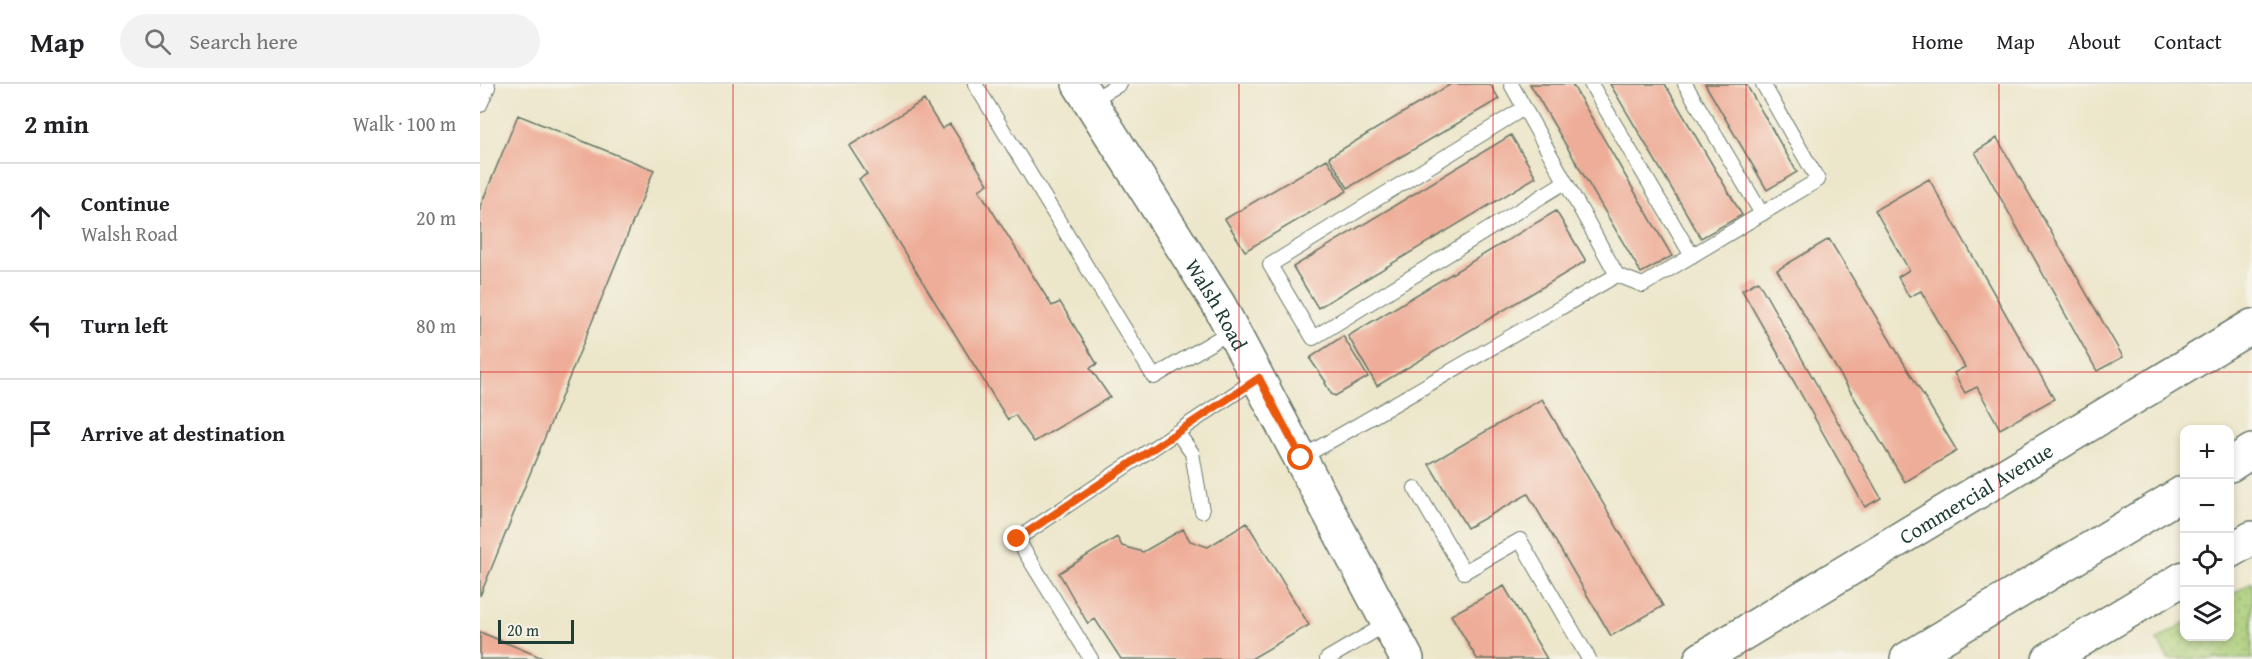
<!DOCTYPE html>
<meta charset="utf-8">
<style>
:root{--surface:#fff;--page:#f2f2f2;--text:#202124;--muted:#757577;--line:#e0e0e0}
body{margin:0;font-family:"Gentium Book Plus",serif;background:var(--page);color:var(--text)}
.controls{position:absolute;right:18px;bottom:18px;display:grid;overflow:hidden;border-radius:12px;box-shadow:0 3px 9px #0003}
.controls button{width:54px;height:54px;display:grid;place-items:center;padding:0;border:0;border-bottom:2px solid var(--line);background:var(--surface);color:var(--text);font:30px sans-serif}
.scale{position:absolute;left:18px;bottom:15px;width:76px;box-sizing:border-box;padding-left:6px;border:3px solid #1f3d34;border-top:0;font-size:16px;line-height:21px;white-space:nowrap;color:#1f3d34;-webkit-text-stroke:4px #f7f3e8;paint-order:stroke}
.stop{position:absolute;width:18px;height:18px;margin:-14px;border:4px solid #ea580c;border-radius:50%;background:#fff}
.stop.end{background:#ea580c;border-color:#fff;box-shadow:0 2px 6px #0008}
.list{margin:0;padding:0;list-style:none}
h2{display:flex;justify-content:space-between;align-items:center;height:78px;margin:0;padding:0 24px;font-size:26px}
h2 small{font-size:20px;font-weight:400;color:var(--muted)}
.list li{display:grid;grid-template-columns:39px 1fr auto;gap:18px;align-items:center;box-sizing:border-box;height:108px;padding:0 24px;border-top:2px solid var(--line)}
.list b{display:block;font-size:22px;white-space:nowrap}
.list p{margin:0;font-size:20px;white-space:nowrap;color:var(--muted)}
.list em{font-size:20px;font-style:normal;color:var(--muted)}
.icon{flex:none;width:33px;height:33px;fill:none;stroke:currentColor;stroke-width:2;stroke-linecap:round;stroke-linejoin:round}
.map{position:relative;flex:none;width:1772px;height:575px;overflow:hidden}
header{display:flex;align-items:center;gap:36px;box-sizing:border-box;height:84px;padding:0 30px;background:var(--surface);border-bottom:2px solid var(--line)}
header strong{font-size:28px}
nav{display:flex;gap:33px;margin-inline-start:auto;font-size:21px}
.search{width:420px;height:54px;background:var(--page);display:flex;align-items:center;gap:15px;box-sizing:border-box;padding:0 21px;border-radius:33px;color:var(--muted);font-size:22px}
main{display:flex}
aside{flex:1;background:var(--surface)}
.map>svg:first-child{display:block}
.park{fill:url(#park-dots);stroke:#648555;stroke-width:1.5}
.building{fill:#eead98}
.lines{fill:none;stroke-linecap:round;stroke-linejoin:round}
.lane-casing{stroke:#677868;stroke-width:16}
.secondary-casing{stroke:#677868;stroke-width:36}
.highway-casing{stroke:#677868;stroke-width:36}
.lane{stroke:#fff;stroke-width:14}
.secondary{stroke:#fff;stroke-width:33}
.highway{stroke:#fff;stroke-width:33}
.route{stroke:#ea580c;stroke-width:8}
.grid{fill:none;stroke:#d62828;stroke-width:1.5;stroke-opacity:0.55}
.labels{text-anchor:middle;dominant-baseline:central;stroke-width:6;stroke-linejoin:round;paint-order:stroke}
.street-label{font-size:21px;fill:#1f3d34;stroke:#f7f3e8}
</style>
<header>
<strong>Map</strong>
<div class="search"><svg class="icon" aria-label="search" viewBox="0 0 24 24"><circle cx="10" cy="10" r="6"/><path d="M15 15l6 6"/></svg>Search here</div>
<nav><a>Home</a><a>Map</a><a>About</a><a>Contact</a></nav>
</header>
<main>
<aside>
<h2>2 min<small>Walk · 100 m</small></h2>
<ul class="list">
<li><svg class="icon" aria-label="ahead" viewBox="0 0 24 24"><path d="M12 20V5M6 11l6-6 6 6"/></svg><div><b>Continue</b><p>Walsh Road</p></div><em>20 m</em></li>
<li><svg class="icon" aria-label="left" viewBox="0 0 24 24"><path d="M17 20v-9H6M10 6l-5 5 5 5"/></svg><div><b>Turn left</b></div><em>80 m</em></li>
<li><svg class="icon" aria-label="arrive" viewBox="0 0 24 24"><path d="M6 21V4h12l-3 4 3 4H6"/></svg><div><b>Arrive at destination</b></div></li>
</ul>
</aside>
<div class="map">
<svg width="1772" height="575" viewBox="0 0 1772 575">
<defs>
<pattern id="park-dots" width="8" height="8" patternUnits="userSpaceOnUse" patternTransform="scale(1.5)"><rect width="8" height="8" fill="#aacd76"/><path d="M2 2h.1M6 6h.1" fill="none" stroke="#8aa862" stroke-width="1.8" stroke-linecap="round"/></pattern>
</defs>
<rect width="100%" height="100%" fill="#f7f3e8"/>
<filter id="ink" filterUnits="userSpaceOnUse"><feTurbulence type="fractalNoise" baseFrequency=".0167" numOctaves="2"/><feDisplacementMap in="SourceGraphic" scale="12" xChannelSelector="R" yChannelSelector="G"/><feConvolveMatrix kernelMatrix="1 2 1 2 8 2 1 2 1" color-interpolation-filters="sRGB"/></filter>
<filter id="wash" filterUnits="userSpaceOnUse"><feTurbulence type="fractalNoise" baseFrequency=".008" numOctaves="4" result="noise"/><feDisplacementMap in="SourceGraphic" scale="24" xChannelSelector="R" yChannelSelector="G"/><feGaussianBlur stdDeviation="1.35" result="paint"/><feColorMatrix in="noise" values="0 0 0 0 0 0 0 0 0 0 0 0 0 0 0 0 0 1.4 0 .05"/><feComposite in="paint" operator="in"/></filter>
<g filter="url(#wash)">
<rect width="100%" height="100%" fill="#ece6ca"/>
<!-- park -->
<path class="park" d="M1772,498V575H1689L1677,556L1704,539V552H1750V512Z"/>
<g id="blocks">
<!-- building -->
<path class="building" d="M971,0H1010L1019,15L868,104L849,73Z
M1050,0H1092L1192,172L1161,189Z
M1130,0H1185L1262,131L1221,154Z
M1225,0H1266L1317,88L1287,106Z
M444,16L462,45L470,40L508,100L499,106L572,222L580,218L617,280L610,284L630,313L554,358L535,331L528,336L379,95L387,90L369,62Z
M38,31L174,86L0,512V123Z
M1031,51L1056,93L838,224L813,183Z
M1517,54L1643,273L1617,287L1495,68Z
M847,75L867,107L765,167L745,135Z
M1449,95L1574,315L1520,345L1497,303L1485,309L1474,289L1485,283L1441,207L1429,213L1418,193L1429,186L1395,126Z
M1076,127L1106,177L897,302L868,252Z
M1349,155L1477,367L1425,398L1297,186Z
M1278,197L1401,414L1385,423L1262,206Z
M863,252L888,293L855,312L854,311H852L845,299L846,298L830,275L832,274L831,273Z
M1062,315L1183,522L1131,552L1048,410L987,444L949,380Z
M767,439L829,541L771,575H641L615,535L608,540L579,489L637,453L642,462L663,468L703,445L710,457L728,463Z
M1024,502L1067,575H997L971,531Z
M0,548L65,575H0Z"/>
</g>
</g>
<g filter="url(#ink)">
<use href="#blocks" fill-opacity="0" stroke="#677868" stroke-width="1.5"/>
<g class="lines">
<!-- lane casing -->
<g class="lane-casing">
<path id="lane" d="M495,0L674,293L753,246
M1031,0L1137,191L1163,201L1338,96L1283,0
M1111,0L1212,172
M1205,0L1282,130
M610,17L640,0
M0,21L8,3L7,0
M1044,24L790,181L833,254L1085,98
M697,348L712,369L722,427
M821,374L1137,191
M935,404L984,488L1040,456L1109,575
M611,575L537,455L778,294
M847,575L908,539"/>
</g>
<!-- secondary casing -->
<g class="secondary-casing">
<g id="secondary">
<path id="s1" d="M599,0L739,221L927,575"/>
<path id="s2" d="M1221,575L1772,242"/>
</g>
</g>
<!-- highway casing -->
<g class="highway-casing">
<path id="highway" d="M1750,381L1772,367
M1750,467L1772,454
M1427,575L1704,408
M1569,575L1704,494"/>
</g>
<!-- lane -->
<use href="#lane" class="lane"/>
<!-- secondary -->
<use href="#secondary" class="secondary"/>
<!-- highway -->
<use href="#highway" class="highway"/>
</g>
</g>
<g class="lines" filter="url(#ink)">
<!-- route -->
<path class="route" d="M537,455L779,294L821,374"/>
</g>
<!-- grid -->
<path class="grid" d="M253,0V575M506,0V575M759,0V575M1013,0V575M1266,0V575M1519,0V575M0,288H1772"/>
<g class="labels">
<!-- street labels -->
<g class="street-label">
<text stroke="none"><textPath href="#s1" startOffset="260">Walsh Road</textPath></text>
<text stroke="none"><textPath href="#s2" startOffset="321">Commercial Avenue</textPath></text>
</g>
</g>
</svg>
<div class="controls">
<button>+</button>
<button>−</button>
<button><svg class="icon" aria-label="locate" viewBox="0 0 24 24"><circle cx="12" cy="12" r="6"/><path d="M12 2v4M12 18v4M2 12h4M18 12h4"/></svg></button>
<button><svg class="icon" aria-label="layers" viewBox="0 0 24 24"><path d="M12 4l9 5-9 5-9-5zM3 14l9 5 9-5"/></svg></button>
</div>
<div class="scale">20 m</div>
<div class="stop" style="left:821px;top:374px"></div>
<div class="stop end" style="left:537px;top:455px"></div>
</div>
</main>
